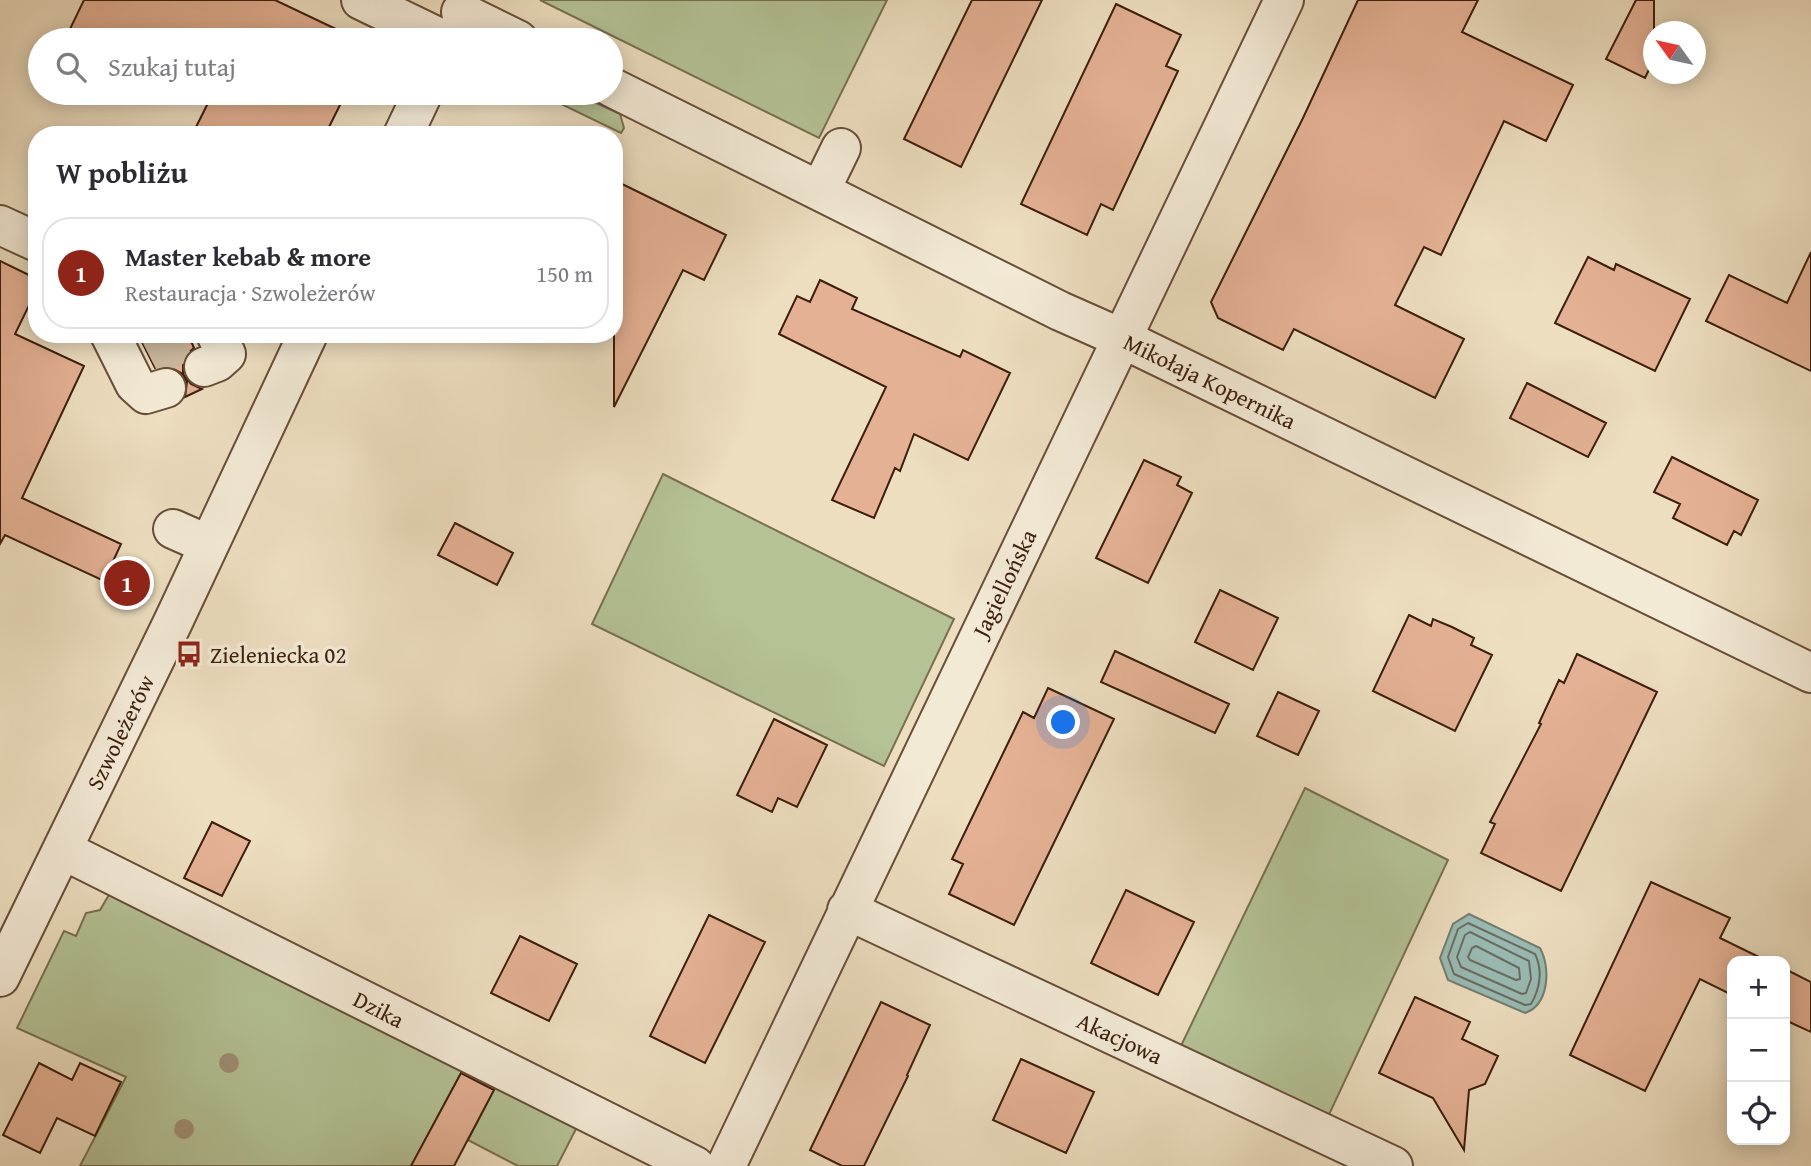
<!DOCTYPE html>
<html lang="pl">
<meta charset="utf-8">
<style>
:root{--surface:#fff;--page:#f2f2f3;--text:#2b2b33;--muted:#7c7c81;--line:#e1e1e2;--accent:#8f2418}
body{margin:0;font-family:"Gentium Book Plus",serif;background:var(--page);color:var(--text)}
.controls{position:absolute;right:21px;bottom:21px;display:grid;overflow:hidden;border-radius:14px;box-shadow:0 4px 18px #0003}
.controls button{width:63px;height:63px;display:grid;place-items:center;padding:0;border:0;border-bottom:2px solid var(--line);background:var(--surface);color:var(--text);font:35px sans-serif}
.compass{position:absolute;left:1643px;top:21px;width:63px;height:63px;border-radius:50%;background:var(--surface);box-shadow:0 4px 18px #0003;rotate:303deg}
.you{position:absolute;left:1064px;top:723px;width:24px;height:24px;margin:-18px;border:5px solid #fff;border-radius:50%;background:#1a73e8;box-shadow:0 0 0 10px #1a73e833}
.badge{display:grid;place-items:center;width:46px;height:46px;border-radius:50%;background:var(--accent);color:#fff;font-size:23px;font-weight:700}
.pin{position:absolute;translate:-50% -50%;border:4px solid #fff;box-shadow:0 2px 7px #0006}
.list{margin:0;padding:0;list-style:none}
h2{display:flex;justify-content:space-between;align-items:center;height:91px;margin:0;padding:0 28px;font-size:30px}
h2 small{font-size:23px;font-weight:400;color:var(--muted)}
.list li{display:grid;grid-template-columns:46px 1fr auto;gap:21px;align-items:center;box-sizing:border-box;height:112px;margin:0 14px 14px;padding:0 14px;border:2px solid var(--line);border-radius:28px}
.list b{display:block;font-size:26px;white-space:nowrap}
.list p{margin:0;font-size:23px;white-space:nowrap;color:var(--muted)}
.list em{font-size:23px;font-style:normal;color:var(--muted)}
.icon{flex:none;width:38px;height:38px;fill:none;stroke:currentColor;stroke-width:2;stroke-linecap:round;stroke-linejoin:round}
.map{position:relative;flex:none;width:1811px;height:1166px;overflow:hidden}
.search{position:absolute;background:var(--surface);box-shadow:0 4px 18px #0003;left:28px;top:28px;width:595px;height:77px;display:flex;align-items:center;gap:18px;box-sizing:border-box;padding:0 24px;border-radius:38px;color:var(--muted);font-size:26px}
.panel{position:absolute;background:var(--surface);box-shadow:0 4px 18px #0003;left:28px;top:126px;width:595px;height:217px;border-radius:28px}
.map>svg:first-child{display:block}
.green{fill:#b4c296;stroke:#787050;stroke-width:2}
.water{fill:#99bcb5;stroke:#747d71;stroke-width:2}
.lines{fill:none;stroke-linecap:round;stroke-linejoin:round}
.shore{stroke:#6a6d60;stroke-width:2}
.building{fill:#e4b194;stroke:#3c1e0b;stroke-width:2}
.minor-tunnel{stroke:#cab89c;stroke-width:38;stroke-dasharray:38 19;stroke-linecap:butt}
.minor-casing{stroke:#684e38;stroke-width:42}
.minor{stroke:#f3ead6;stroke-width:38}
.tree{fill:#9f8f74}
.labels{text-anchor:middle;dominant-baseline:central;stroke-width:7;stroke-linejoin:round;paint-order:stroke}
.street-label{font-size:23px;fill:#3c1e0b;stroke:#f3ead6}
.poi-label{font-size:23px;fill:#3c1e0b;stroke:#f3ead6;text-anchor:start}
</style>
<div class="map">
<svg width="1811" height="1166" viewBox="0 0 1811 1166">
<rect width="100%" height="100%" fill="#eddec0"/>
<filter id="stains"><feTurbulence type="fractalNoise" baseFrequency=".00286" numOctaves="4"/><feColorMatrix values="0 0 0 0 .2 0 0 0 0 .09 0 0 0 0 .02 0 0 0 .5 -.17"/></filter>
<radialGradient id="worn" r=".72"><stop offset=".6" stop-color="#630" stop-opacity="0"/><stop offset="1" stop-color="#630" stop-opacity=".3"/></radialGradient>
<!-- green -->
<path class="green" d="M540,0H887L819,138Z
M551,93H575L620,114L624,128L621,133L561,104Z
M663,474L954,619L884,766L592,624Z
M1305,788L1448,860L1326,1121L1178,1052Z
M110,893L577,1127L557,1166H518L468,1140L495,1088L462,1071L411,1166H80L126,1077L17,1028L64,931L76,936L86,913L100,910Z"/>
<!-- water -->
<path class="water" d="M1469,914L1540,948C1551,968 1549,1005 1525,1013L1448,980L1440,958L1453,924Z"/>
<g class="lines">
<!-- shore -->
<path class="shore" d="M1468,923L1535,954C1543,970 1540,989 1531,1004L1525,1005L1454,974L1448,957L1458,929Z
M1470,932L1529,961L1531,979L1526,993L1522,994L1461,967L1457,957L1465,935Z
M1476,946L1519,968L1520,979L1516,980L1470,960L1468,957L1472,948Z"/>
</g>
<!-- building -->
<path class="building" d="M84,0H275L359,40H88L69,31Z
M972,0H1042L961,167L904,139Z
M1358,0H1478L1462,32L1573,85L1546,141L1504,121L1441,255L1424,247L1395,305L1464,339L1435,398L1294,329L1283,350L1218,318L1211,302L1303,118Z
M1636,0H1654V59L1645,78L1606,59Z
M1116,4L1181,35L1166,66L1178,71L1113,210L1101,204L1087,235L1021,204Z
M213,93H346L325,135H192Z
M614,180L726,235L704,280L683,270L614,407Z
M1811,252V371L1706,321L1729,275L1787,303Z
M1588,257L1614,270L1616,264L1690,299L1655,371L1555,323Z
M0,261L37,279V289L15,334L84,366L22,498L121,544L104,581L5,535L0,544Z
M820,280L857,298L852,309L960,357L963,350L1010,373L968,460L914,434L900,471L895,468L874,518L832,500L886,387L779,334L797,296L810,302Z
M138,334H188L194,348L187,354L183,363V374L191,384L202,389L185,397L187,382L181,373L170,367L155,368Z
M1527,383L1606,423L1588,457L1510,418Z
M1672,457L1758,500L1741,535L1734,531L1727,545L1673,518L1680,504L1654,492Z
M1144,460L1181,477L1177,485L1192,493L1148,583L1096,558Z
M455,523L513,553L497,585L438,555Z
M1220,590L1278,618L1253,670L1195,642Z
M1409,615L1431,626L1433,619L1452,627L1474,638L1471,645L1492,655L1455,731L1373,691Z
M1115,651L1229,704L1215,733L1101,682Z
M1577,654L1657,692L1561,891L1481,853L1495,824L1490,822L1541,724L1539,723L1559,680L1564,683Z
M1048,688L1114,719L1014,925L949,894L963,864L952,859L1023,712L1034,718Z
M1278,692L1319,711L1298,755L1257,736Z
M774,719L827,745L797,807L778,798L772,812L737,795Z
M212,822L250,841L222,896L184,878Z
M1651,882L1730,918L1720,938L1767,961H1732V995L1700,979L1645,1091L1570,1055Z
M1126,890L1194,922L1158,995L1091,963Z
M709,915L765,942L705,1063L650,1036Z
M520,936L577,964L549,1021L491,993Z
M1785,969L1811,982V1032L1785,1020Z
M1415,997L1470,1022L1462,1039L1498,1056L1485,1084L1469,1090L1464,1150L1433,1098L1379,1073Z
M881,1002L930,1025L907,1075L908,1076L864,1166H842L810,1150Z
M1021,1059L1094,1092L1066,1153L993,1120Z
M39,1063L72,1080L80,1063L121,1082L95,1136L57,1118L40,1153L3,1135Z
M461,1073L494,1090L454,1166H411Z"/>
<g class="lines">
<!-- minor-tunnel -->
<path class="minor-tunnel" d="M151,359L190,339"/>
<!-- minor casing -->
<g class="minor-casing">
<path id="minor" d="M361,0L444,40
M461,12L518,40
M611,87L1060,311L1121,338L1811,673
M403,135L423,93
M820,191L841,148
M0,225L37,242
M110,334L135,384L146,394L166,388
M204,367L217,362L226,354L216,334
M173,529L209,545
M63,850L695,1166
M847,910L1393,1166
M0,977L173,622L308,334
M726,1166L1284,0"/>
</g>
<!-- minor -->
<use href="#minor" class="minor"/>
</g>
<!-- trees -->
<g class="tree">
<circle cx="229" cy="1063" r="10"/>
<circle cx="184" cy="1129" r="10"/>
</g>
<!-- icons -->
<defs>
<g id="bus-bare" transform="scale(2.1)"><path d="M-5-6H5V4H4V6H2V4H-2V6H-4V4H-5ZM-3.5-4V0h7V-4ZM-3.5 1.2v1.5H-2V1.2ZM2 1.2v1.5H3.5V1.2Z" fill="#8f2418" stroke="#f3ead6" stroke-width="2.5" paint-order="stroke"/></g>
</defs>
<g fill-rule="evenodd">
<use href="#bus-bare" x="189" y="654"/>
</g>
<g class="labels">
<!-- street labels -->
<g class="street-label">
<text transform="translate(1210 381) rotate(26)">Mikołaja Kopernika</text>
<text transform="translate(1004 583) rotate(-64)">Jagiellońska</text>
<text transform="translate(120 732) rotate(-64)">Szwoleżerów</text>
<text transform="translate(379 1009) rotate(27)">Dzika</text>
<text transform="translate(1120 1038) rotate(25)">Akacjowa</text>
</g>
<!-- poi labels -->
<g class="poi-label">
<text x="210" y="654">Zieleniecka 02</text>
</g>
</g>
<rect width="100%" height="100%" filter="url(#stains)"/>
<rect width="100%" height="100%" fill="url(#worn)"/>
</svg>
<div class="controls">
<button>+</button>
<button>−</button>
<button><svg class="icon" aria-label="locate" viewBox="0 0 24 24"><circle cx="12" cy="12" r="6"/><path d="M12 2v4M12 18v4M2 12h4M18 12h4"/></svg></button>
</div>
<svg class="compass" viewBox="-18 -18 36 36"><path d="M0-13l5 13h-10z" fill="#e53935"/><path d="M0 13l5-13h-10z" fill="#7c7c81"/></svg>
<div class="you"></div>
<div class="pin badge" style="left:127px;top:583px">1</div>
<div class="search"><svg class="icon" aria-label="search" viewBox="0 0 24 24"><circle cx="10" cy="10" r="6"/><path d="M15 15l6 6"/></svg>Szukaj tutaj</div>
<section class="panel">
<h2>W pobliżu<small></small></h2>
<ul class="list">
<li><span class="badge">1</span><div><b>Master kebab &amp; more</b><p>Restauracja · Szwoleżerów</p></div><em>150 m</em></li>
</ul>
</section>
</div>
